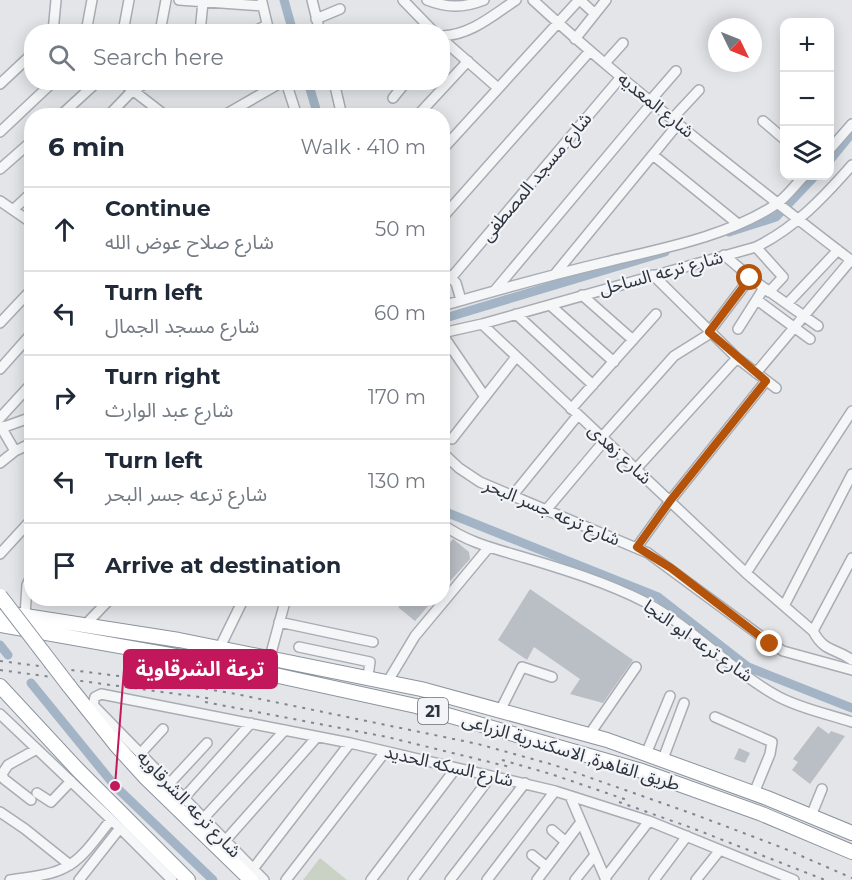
<!DOCTYPE html>
<meta charset="utf-8">
<style>
:root{--surface:#fff;--page:#f6f6f7;--text:#1f2937;--muted:#747a83;--line:#e0e1e3}
body{margin:0;font-family:Montserrat,"Noto Sans Arabic",sans-serif;background:var(--page);color:var(--text)}
.controls{position:absolute;right:18px;top:18px;display:grid;overflow:hidden;border-radius:12px;box-shadow:0 3px 15px #0003}
.controls button{width:54px;height:54px;display:grid;place-items:center;padding:0;border:0;border-bottom:2px solid var(--line);background:var(--surface);color:var(--text);font:30px sans-serif}
.compass{position:absolute;left:708px;top:18px;width:54px;height:54px;border-radius:50%;background:var(--surface);box-shadow:0 3px 15px #0003;rotate:133deg}
.stop{position:absolute;width:18px;height:18px;margin:-14px;border:4px solid #b45309;border-radius:50%;background:#fff}
.stop.end{background:#b45309;border-color:#fff;box-shadow:0 2px 6px #0008}
.list{margin:0;padding:0;list-style:none}
h2{display:flex;justify-content:space-between;align-items:center;height:78px;margin:0;padding:0 24px;font-size:26px}
h2 small{font-size:20px;font-weight:400;color:var(--muted)}
.list li{display:grid;grid-template-columns:39px 1fr auto;gap:18px;align-items:center;box-sizing:border-box;height:84px;padding:0 24px;border-top:2px solid var(--line)}
.list b{display:block;font-size:22px;white-space:nowrap}
.list p{margin:0;font-size:20px;white-space:nowrap;color:var(--muted)}
.list em{font-size:20px;font-style:normal;color:var(--muted)}
.icon{flex:none;width:33px;height:33px;fill:none;stroke:currentColor;stroke-width:2;stroke-linecap:round;stroke-linejoin:round}
.map{position:relative;flex:none;width:852px;height:880px;overflow:hidden}
.search{position:absolute;background:var(--surface);box-shadow:0 3px 15px #0003;left:24px;top:24px;width:426px;height:66px;display:flex;align-items:center;gap:15px;box-sizing:border-box;padding:0 21px;border-radius:24px;color:var(--muted);font-size:22px}
.panel{position:absolute;background:var(--surface);box-shadow:0 3px 15px #0003;left:24px;top:108px;width:426px;height:498px;border-radius:24px}
.map>svg:first-child{display:block}
.garden{fill:#c9d2c5}
.lines{fill:none;stroke-linecap:round;stroke-linejoin:round}
.canal{stroke:#a2b4c5;stroke-width:9}
.building{fill:#babfc5}
.minor-casing{stroke:#a8acb3;stroke-width:12}
.highway-casing{stroke:#8c949e;stroke-width:16}
.minor{stroke:#f5f6f8;stroke-width:9}
.highway{stroke:#fff;stroke-width:14}
.rail{stroke:#7e8691;stroke-width:2;stroke-dasharray:3 6;stroke-linecap:butt}
.highway-bridge-casing{stroke:#8c949e;stroke-width:16;stroke-linecap:butt}
.highway-bridge{stroke:#fff;stroke-width:14}
.route{stroke:#b45309;stroke-width:8}
.labels{text-anchor:middle;dominant-baseline:central;stroke-width:4.5;stroke-linejoin:round;paint-order:stroke}
.shield{fill:#f2f4f7;stroke:#676e76;stroke-width:1.5}
.shield-label{font-size:16px;font-weight:bold;fill:#2c343f}
.street-label{font-size:18px;fill:#2c343f;stroke:#f2f4f7}
.leader{fill:none;stroke:#c2185b;stroke-width:2}
.callout-dot{fill:#c2185b;stroke:#f2f4f7;stroke-width:2}
.callout{fill:#c2185b;stroke:#c2185b;stroke-width:2}
.callout-label{font-size:20px;text-anchor:middle;font-weight:bold;fill:#fff}
</style>
<div class="map">
<svg width="852" height="880" viewBox="0 0 852 880">
<rect width="100%" height="100%" fill="#e3e5e9"/>
<!-- garden -->
<path class="garden" d="M320,858L347,880H303Z"/>
<g class="lines">
<!-- canal -->
<path class="canal" d="M284,0L293,32
M308,82L318,116
M830,160L852,133
M729,232L776,217L815,176
M442,319L665,252
M442,508L448,513L658,597L748,667L852,708
M0,645L8,655
M31,683L115,786L213,880"/>
</g>
<!-- building -->
<path class="building" d="M453,539L469,552L470,559L442,590V552Z
M530,589L633,660L603,703L570,694L580,679L534,647L527,660L498,640Z
M402,598H435L415,621L399,608L398,603Z
M818,726L829,734L831,731L845,736L810,784L792,770L798,762L793,759Z
M739,748L750,753L745,763L734,759Z"/>
<g class="lines">
<!-- minor casing -->
<g class="minor-casing">
<path id="minor" d="M179,0L263,6
M312,0L320,32
M403,0L434,32
M427,0C447,8 464,8 484,0
M533,0C588,51 646,98 704,145C753,184 802,223 852,261
M262,2L269,32
M316,19L340,9
M53,32L56,0
M86,32L92,0
M123,32L129,0
M160,32L166,0
M200,32L203,2
M253,32L267,25
M442,36C471,35 493,15 516,0
M442,39L498,88
M575,39L606,0
M605,63L623,43
M122,82L166,116
M286,82L297,116
M334,82L342,116
M0,84L32,54
M393,98L406,82
M650,101L676,71
M60,116L97,82
M108,116L133,90L149,82
M223,116L282,82
M417,116L468,61
M672,119L699,90
M763,121L784,139
M0,132L53,82
M830,149L852,124
M442,150L578,1H581L595,14
M653,155L738,224
M0,169L32,141
M0,201L32,223
M13,210L32,192
M442,218L590,51
M756,247L783,277L769,292
M724,255L756,282L818,326
M442,269L456,283L461,300
M555,274L678,124
M653,275L737,358L776,388
M451,278L621,77
M496,289L652,103
M582,295L633,340
M757,300L810,339
M787,304L838,250
M550,305L614,362
M442,306C497,290 551,275 606,262C660,249 729,236 775,205C786,198 795,185 804,176
M516,314L593,385
M0,323L32,289
M482,324L746,573L813,631C825,653 834,647 852,660
M738,329L764,288
M442,333L482,324L756,247C795,228 824,197 852,165
M442,334L485,397
M0,369L32,333
M756,373L851,260
M571,409L656,314
M0,418L32,383
M0,427L7,426L32,417
M1,427L15,451
M602,437L674,356L706,336L750,278
M452,439L516,357
M442,452L459,468L480,482L648,553L770,643L783,651L852,670
M0,463L15,451L32,443
M636,469L737,358
M513,495L578,415
M547,509L605,440
M442,524C468,543 496,549 526,558C566,570 608,583 645,602C694,628 731,671 779,697C802,709 828,714 852,722
M637,547L670,501L766,381
M0,554L32,519
M746,573L852,411
M784,606L852,474
M25,616L27,585L32,574
M279,622L373,642
M85,625L111,598
M813,631L852,558
M220,647L244,598
M299,647L370,662L368,676
M270,657L286,598
M388,681L415,636L489,547
M500,711L522,667L552,677
M0,714L120,828L172,880
M715,717L772,742L770,754L754,793
M589,735L636,667
M140,754L163,729
M646,754L670,696
M663,759L684,703
M169,784L207,743
M37,793L51,802L71,781
M570,796L606,880
M183,799L251,723
M31,800L4,779L2,774L8,765L37,749
M0,812L25,829L70,865
M811,816L822,789
M203,819L285,730
M552,830L566,842
M225,841L317,737
M532,855L547,867
M253,869L350,743
M605,878L649,821
M10,880C28,877 50,876 66,867C84,858 98,835 111,820
M79,880L120,828
M264,880L93,705L95,697L101,694L350,743L555,791L649,821L794,880
M286,880L385,752
M371,880L456,768
M413,880L491,776
M450,880L525,783
M487,880L555,791
M537,880L581,822
M575,880L595,855
M654,880L687,836
M696,880L720,850"/>
</g>
<!-- highway casing -->
<g class="highway-casing">
<path id="highway" d="M0,612L179,640L421,689L607,740L646,754L767,798L852,833
M0,625L238,667L416,706L642,771L762,814L852,852
M0,686L78,770L188,880
M69,686L116,745L146,778L251,880"/>
</g>
<!-- minor -->
<use href="#minor" class="minor"/>
<!-- highway -->
<use href="#highway" class="highway"/>
<!-- rail -->
<path class="rail" d="M0,661L158,681L231,693L478,744L554,765L696,815L783,848L852,878
M0,670L214,699
M205,702L387,737L510,767
M502,760L551,774L630,801
M619,802L692,828L825,880"/>
<!-- highway-bridge casing -->
<g class="highway-bridge-casing">
<path id="highway-bridge" d="M0,596L69,686"/>
</g>
<!-- highway-bridge -->
<use href="#highway-bridge" class="highway-bridge"/>
</g>
<g class="lines">
<!-- route -->
<path class="route" d="M750,278L709,332L766,381L670,501L637,547L671,568L770,644"/>
</g>
<g class="labels">
<!-- shield labels -->
<rect class="shield" x="418" y="698" width="30" height="26" rx="4.5"/>
<g class="shield-label">
<text x="433" y="711">21</text>
</g>
<!-- street labels -->
<g class="street-label">
<text transform="translate(656 105) rotate(39)">شارع المعديه</text>
<text transform="translate(536 177) rotate(-50)">شارع مسجد المصطفى</text>
<text transform="translate(661 273) rotate(-15)">شارع ترعه الساحل</text>
<text transform="translate(620 454) rotate(43)">شارع زهدى</text>
<text transform="translate(552 512) rotate(23)">شارع ترعه جسر البحر</text>
<text transform="translate(698 641) rotate(35)">شارع ترعه ابو النجا</text>
<text transform="translate(571 752) rotate(17)">طريق القاهرة, الاسكندرية الزراعى</text>
<text transform="translate(449 766) rotate(13)">شارع السكه الحديد</text>
<text transform="translate(189 804) rotate(46)">شارع ترعه الشرقاويه</text>
</g>
</g>
<!-- callouts -->
<path class="leader" d="M115 786L124 669"/>
<circle class="callout-dot" cx="115" cy="786" r="6"/>
<rect class="callout" x="124" y="650" width="153" height="38" rx="6"/>
<g class="callout-label">
<text x="200" y="676">ترعة الشرقاوية</text>
</g>
</svg>
<div class="controls">
<button>+</button>
<button>−</button>
<button><svg class="icon" aria-label="layers" viewBox="0 0 24 24"><path d="M12 4l9 5-9 5-9-5zM3 14l9 5 9-5"/></svg></button>
</div>
<svg class="compass" viewBox="-18 -18 36 36"><path d="M0-13l5 13h-10z" fill="#e53935"/><path d="M0 13l5-13h-10z" fill="#747a83"/></svg>
<div class="stop" style="left:750px;top:278px"></div>
<div class="stop end" style="left:770px;top:644px"></div>
<div class="search"><svg class="icon" aria-label="search" viewBox="0 0 24 24"><circle cx="10" cy="10" r="6"/><path d="M15 15l6 6"/></svg>Search here</div>
<section class="panel">
<h2>6 min<small>Walk · 410 m</small></h2>
<ul class="list">
<li><svg class="icon" aria-label="ahead" viewBox="0 0 24 24"><path d="M12 20V5M6 11l6-6 6 6"/></svg><div><b>Continue</b><p>شارع صلاح عوض الله</p></div><em>50 m</em></li>
<li><svg class="icon" aria-label="left" viewBox="0 0 24 24"><path d="M17 20v-9H6M10 6l-5 5 5 5"/></svg><div><b>Turn left</b><p>شارع مسجد الجمال</p></div><em>60 m</em></li>
<li><svg class="icon" aria-label="right" viewBox="0 0 24 24"><path d="M7 20v-9h11M14 6l5 5-5 5"/></svg><div><b>Turn right</b><p>شارع عبد الوارث</p></div><em>170 m</em></li>
<li><svg class="icon" aria-label="left" viewBox="0 0 24 24"><path d="M17 20v-9H6M10 6l-5 5 5 5"/></svg><div><b>Turn left</b><p>شارع ترعه جسر البحر</p></div><em>130 m</em></li>
<li><svg class="icon" aria-label="arrive" viewBox="0 0 24 24"><path d="M6 21V4h12l-3 4 3 4H6"/></svg><div><b>Arrive at destination</b></div></li>
</ul>
</section>
</div>
